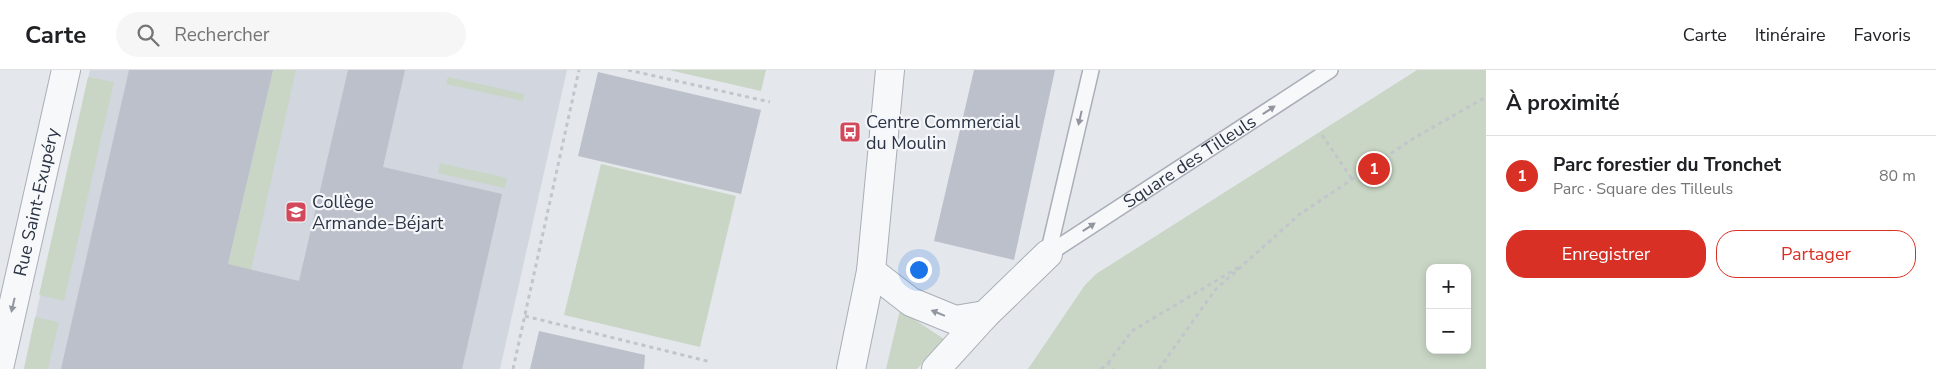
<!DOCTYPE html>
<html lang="fr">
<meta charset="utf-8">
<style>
:root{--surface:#fff;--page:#f6f6f6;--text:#202124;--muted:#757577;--line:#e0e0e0;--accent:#d93025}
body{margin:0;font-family:"Nunito Sans",sans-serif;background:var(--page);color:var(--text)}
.controls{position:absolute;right:15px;bottom:15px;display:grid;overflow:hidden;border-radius:10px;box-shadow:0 2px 8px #0003}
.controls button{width:45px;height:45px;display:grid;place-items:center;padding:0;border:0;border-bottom:1px solid var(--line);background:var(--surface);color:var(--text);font:25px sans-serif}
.you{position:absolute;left:918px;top:199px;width:18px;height:18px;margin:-12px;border:4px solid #fff;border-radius:50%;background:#1a73e8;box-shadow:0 0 0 8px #1a73e833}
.badge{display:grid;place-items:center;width:32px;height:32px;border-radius:50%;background:var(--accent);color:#fff;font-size:16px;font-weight:700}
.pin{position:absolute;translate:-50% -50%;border:2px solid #fff;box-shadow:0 1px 5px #0006}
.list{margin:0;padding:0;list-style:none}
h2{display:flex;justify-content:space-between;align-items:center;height:65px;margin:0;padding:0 20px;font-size:21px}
h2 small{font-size:16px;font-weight:400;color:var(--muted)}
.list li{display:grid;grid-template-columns:32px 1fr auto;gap:15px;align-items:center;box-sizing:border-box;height:80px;padding:0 20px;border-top:1px solid var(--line)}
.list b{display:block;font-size:19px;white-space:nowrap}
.list p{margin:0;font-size:16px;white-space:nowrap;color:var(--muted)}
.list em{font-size:16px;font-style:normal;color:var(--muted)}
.actions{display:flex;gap:10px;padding:15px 20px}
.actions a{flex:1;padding:11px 0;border:1px solid var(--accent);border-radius:20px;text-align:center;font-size:18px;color:var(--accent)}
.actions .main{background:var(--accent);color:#fff}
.icon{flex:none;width:28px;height:28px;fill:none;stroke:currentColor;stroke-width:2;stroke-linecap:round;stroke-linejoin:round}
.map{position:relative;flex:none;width:1486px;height:299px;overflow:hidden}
header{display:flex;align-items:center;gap:30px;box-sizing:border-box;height:70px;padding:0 25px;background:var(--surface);border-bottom:1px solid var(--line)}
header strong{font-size:24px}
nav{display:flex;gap:28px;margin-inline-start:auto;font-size:18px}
.search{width:350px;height:45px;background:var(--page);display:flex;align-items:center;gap:12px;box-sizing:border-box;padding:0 18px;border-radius:28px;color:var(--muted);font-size:19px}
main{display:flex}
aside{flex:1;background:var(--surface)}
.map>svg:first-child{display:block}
.built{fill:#d2d6de}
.green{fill:#c9d6c5;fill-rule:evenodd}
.building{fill:#bbc0ca}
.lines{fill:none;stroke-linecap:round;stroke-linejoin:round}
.service-casing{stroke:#a9aeb7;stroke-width:18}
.minor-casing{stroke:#a9aeb7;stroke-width:30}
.path{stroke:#c2c5cb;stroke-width:3;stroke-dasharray:4 4;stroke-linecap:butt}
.service{stroke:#f7f8fa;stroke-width:15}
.minor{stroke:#f7f8fa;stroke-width:28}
.oneway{fill:#9196a0}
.labels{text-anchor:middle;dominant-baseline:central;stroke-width:4.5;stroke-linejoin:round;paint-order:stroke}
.poi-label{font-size:18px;fill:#2b3445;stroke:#f4f6f9;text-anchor:start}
.street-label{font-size:18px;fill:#2b3445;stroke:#f4f6f9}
</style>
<header>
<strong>Carte</strong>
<div class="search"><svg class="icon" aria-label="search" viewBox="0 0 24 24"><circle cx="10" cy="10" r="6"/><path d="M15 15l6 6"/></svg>Rechercher</div>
<nav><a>Carte</a><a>Itinéraire</a><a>Favoris</a></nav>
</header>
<main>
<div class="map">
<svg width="1486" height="299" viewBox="0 0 1486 299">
<rect width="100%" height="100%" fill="#e4e7ec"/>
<!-- built -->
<path class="built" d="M90,0H567L500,299H24Z"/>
<!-- green -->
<path class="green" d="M273,0H296L251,200L228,195Z
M669,0H766L761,21Z
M1417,0H1486V299H1028L1085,215L1096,204ZM1430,198H1467V280H1430Z
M88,7L114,12L64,231L39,225Z
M448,7L524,24L523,31L446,14Z
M440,93L507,108L505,118L438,103Z
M601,94L736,126L700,277L564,245Z
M900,240L944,269L917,299H886Z
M35,247L59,252L48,299H24Z"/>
<!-- building -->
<path class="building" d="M129,0H273L228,194L299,211L348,0H405L383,97L502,124L462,299H61Z
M974,0H1055L1014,190L934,171Z
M598,2L761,40L741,124L578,86Z
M539,261L645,285L644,299H530Z"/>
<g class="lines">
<!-- service casing -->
<g class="service-casing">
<g id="service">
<path id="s1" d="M1048,184L1330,0"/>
<path d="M1048,184L1091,0"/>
</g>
</g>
<!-- minor casing -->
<g class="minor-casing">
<g id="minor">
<path d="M871,201L911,232L955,250L985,245"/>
<path id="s2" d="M0,294L66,0"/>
<path d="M851,299L871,201L890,0"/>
<path d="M936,299L985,245L1048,184"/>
</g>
</g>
<!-- path -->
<path class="path" d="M628,0L770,32
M1322,65L1352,109
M525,246L711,292
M1108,293L1132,261L1239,197
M513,299L579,0
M1101,299L1108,293L1113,299
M1159,299L1215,220L1300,144L1414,68L1486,27"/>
<!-- service -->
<use href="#service" class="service"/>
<!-- minor -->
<use href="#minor" class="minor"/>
</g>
<!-- one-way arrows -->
<defs><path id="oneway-solid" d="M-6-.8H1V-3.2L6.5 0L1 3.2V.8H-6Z" transform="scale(1.25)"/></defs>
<g class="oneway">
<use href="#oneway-solid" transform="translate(1269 40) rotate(-33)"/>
<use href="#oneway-solid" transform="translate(1080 48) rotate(103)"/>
<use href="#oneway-solid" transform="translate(1089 157) rotate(-33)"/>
<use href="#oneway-solid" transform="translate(13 235) rotate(103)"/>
<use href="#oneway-solid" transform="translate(938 243) rotate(-158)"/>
</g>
<!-- icons -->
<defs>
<g id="bus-square" transform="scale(1.125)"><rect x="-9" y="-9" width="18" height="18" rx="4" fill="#d1495b" stroke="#f4f6f9"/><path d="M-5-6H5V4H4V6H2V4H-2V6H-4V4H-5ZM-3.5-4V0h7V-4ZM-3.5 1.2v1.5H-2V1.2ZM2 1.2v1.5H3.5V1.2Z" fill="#fff"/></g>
<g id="school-square" transform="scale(1.125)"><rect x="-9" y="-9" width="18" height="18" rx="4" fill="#d1495b" stroke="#f4f6f9"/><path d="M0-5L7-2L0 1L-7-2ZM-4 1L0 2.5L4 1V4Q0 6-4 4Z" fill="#fff"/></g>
</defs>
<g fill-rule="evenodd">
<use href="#bus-square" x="850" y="62"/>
<use href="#school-square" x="296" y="142"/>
</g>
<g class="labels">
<!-- poi labels -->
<g class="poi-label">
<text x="866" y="52">Centre Commercial<tspan x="866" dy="21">du Moulin</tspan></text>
<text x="312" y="132">Collège<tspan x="312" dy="21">Armande-Béjart</tspan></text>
</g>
<!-- street labels -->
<g class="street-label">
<text stroke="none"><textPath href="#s1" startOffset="169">Square des Tilleuls</textPath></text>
<text stroke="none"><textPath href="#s2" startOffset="166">Rue Saint-Exupéry</textPath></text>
</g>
</g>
</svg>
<div class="controls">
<button>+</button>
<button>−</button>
</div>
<div class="you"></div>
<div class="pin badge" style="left:1374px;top:99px">1</div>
</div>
<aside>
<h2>À proximité<small></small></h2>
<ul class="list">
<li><span class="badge">1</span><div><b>Parc forestier du Tronchet</b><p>Parc · Square des Tilleuls</p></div><em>80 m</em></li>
</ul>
<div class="actions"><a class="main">Enregistrer</a><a>Partager</a></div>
</aside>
</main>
